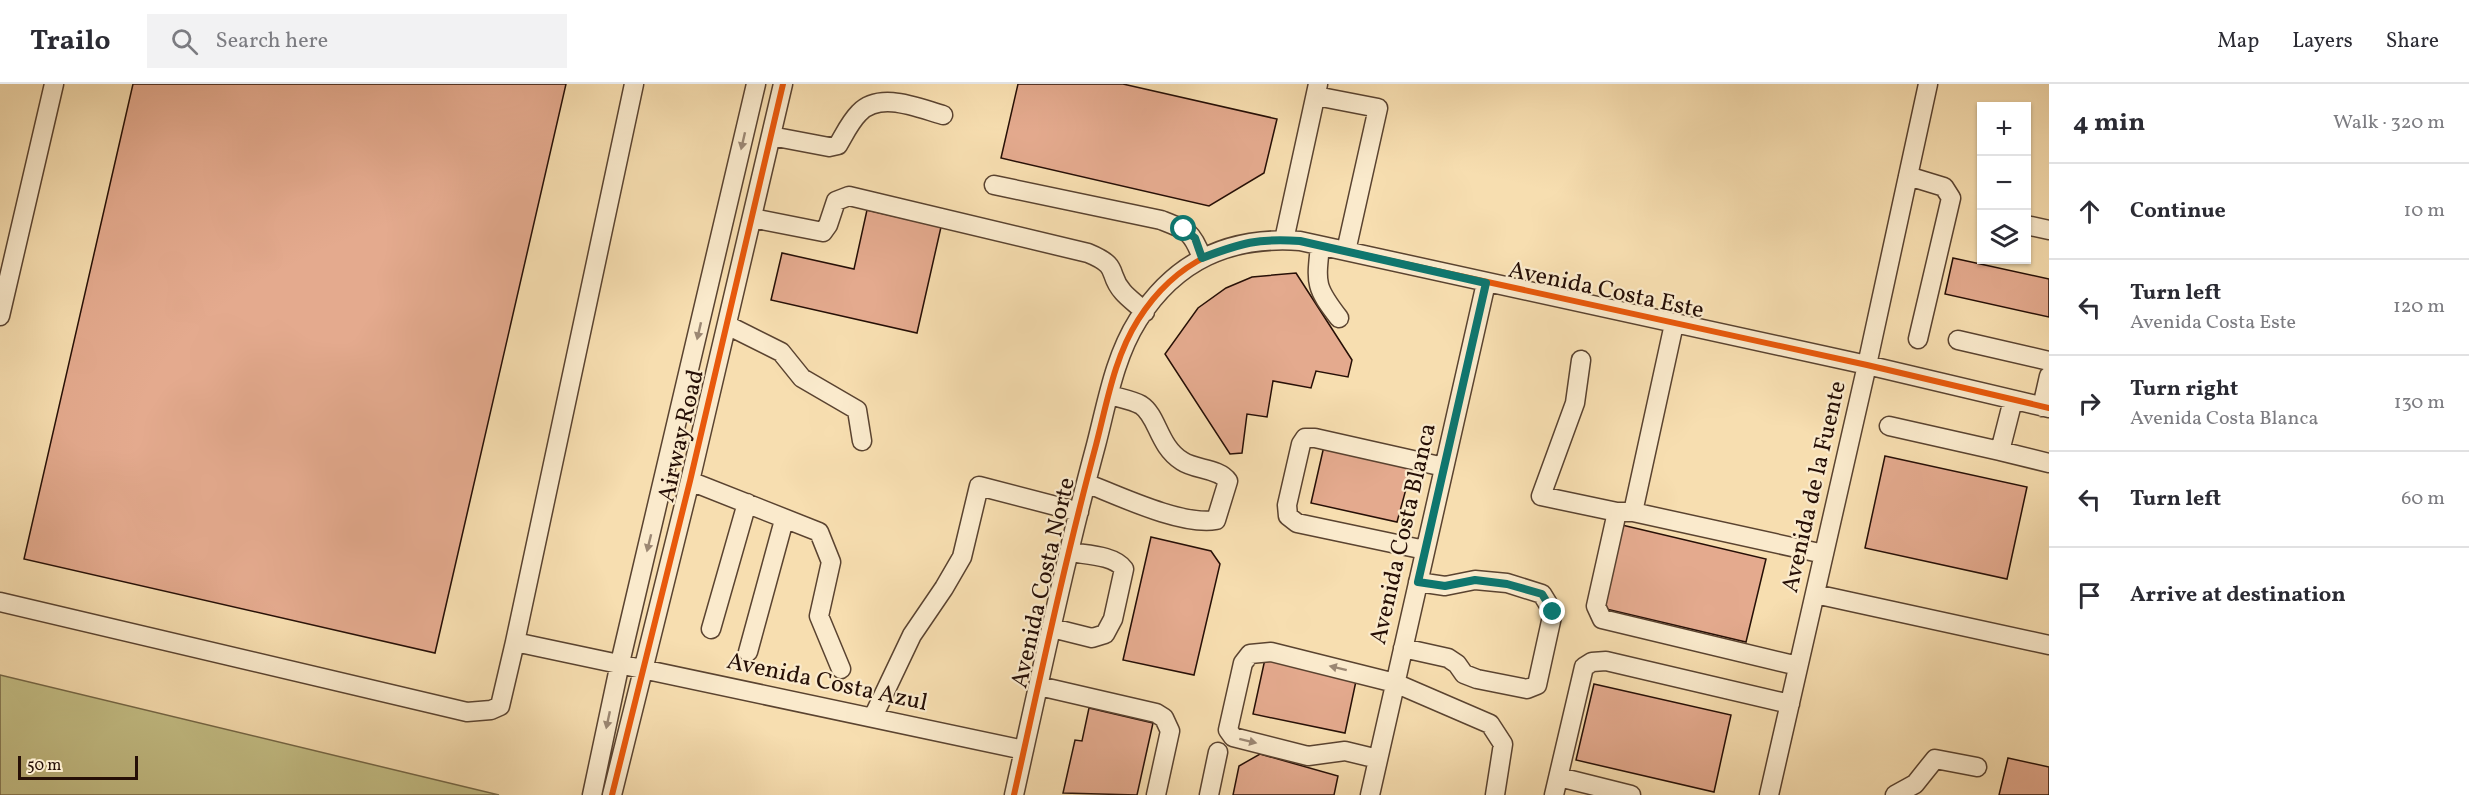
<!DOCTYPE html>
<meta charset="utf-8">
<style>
:root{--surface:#fff;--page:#f2f2f3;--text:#2b2b33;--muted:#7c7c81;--line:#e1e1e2}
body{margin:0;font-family:Vollkorn,serif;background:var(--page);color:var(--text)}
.controls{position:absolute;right:18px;top:18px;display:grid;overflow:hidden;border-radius:0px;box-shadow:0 2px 4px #0004}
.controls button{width:54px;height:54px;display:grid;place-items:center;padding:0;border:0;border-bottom:2px solid var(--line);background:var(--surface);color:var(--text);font:30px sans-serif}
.scale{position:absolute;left:18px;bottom:15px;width:120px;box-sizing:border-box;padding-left:6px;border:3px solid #260f06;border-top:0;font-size:16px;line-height:21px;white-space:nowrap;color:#260f06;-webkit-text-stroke:4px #faeacc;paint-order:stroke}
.stop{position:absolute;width:18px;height:18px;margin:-14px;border:4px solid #0f766e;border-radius:50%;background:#fff}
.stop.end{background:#0f766e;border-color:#fff;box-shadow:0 2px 6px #0008}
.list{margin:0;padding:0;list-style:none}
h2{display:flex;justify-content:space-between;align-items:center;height:78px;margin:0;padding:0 24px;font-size:26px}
h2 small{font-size:20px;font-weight:400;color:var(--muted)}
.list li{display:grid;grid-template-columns:39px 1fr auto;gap:18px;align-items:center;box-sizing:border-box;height:96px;padding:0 24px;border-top:2px solid var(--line)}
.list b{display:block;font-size:22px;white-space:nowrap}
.list p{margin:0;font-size:20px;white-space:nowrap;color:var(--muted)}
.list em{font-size:20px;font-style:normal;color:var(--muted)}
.icon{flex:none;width:33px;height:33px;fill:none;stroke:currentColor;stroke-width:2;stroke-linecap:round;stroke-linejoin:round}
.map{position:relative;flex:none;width:2049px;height:711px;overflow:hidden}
header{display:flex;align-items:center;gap:36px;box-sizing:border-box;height:84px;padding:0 30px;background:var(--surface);border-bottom:2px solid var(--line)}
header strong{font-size:28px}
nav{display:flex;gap:33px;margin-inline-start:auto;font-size:21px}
.search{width:420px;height:54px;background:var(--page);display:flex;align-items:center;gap:15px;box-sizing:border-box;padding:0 21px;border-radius:0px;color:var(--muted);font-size:22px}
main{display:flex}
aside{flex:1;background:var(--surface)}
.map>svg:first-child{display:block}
.green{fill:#c4bf86;stroke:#756746;stroke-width:1.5}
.building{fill:#e4aa8e;stroke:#260f06;stroke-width:1.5}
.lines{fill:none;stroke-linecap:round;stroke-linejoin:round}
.minor-casing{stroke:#5a4330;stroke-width:21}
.minor{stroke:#faeacc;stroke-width:18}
.cycleway-casing{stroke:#faeacc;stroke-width:10}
.cycleway{stroke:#e8590c;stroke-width:6}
.oneway{fill:#9b8773}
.route{stroke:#0f766e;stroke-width:8}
.labels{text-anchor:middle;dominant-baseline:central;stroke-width:4.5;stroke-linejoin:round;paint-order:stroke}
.street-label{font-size:24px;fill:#260f06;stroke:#faeacc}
</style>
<header>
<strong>Trailo</strong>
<div class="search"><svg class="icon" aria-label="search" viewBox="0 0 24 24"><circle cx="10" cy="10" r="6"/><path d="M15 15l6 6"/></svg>Search here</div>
<nav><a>Map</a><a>Layers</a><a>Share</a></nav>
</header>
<main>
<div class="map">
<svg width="2049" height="711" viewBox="0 0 2049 711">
<rect width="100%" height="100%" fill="#f7deb0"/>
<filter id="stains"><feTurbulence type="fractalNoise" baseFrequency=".00333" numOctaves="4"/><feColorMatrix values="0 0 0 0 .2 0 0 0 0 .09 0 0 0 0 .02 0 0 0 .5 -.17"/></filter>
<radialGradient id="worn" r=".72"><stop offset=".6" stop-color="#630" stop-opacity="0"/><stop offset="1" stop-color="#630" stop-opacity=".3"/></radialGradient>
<!-- green -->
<path class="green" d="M0,591L499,711H0Z"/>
<!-- building -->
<path class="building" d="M133,0H566L435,569L24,475Z
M1018,0H1123L1277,35L1264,89L1209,122L1001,74Z
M867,126L941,143L917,249L771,216L782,169L854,185Z
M1953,174L2049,195V233L1945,210Z
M1296,189L1352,276L1348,293L1316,287L1311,304L1273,297L1267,333L1247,330L1242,369L1230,370L1165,270L1198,224L1226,204L1252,193Z
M1324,362L1412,383L1397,438L1311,419Z
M1885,372L2027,403L2007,495L1865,464Z
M1622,441L1766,475L1746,558L1602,524Z
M1151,453L1211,467L1220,480L1194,591L1123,576Z
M1265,575L1356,597L1345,649L1253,630Z
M1594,600L1731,631L1714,708L1576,676Z
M1089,624L1153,639L1137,711L1063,709L1075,656L1082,657Z
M1260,670L1338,692L1334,711H1233L1239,682Z
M2008,674L2049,683V711H1999Z"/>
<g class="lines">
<!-- minor casing -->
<g class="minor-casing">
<path id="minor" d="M634,0L515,558L1024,666
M1316,12L1378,24L1346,167
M771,52L829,63L838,61C844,51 850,38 859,29C880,7 918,24 943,31
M1908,92L1944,103L1951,114L1918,255
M994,101L1161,136C1187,146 1192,147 1202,174
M752,134L823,148L828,141L836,117L849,112L1088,169C1122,183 1106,189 1123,208C1129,215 1138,221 1145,228
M2026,141L2049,146
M1284,156L1318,0
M1320,162C1316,200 1315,203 1339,234
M0,232L54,0
M1674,240L1633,428L1824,470
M727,241L781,268L802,294L857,326L862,357
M1958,256L2049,277
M1581,276L1575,319L1541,412L1617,428
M2013,316L2000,367L2049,379
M2042,323L2049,292
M1889,342L2000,367
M690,397L819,448L831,478L819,532L841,585
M1086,399C1119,412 1182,442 1216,436L1228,397C1219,384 1195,386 1182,377C1158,362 1158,332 1141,321C1132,316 1119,314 1110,311
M1633,428H1617L1596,522L1602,535L1798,582
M1425,466L1297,439L1288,432L1287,421L1301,360L1305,354H1315L1444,383
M1815,510L2049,561
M0,518L467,628L491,626L500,622L515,558
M1052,544L1092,554L1105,550L1113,535L1124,485C1114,471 1086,471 1070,468
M711,545L747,419
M1403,564L1448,574L1457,580L1464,590L1477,595L1527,605L1537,601L1553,528L1542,510L1507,499L1475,496L1445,502L1418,498
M748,568L784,436
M1039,602L1156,629L1164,634L1170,647L1156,711
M873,633L912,551L944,504L962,473L979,402L1079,428
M1378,675L1345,667L1308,672L1233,653L1228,646L1243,579L1250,570L1271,568L1395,599L1490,640L1503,660L1495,711
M1559,693L1631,711
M592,711L620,579L756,0
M612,711L690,397L783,0
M1014,711C1040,594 1065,476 1096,361C1107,319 1114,274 1138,236C1176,176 1230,152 1300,157L1867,281L2049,324
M1209,711L1218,668
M1370,711L1486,199
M1554,711L1584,583L1592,578L1606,577L1790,620
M1769,711L1867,281L1928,0
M1895,711L1915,700L1935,675L1977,683"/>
</g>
<!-- minor -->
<use href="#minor" class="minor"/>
<!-- cycleway casing -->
<g class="cycleway-casing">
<path id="cycleway" d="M612,711L690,397L783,0
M1014,711C1040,594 1065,476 1096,361C1107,319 1114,274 1138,236C1176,176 1230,152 1300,157L1867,281L2049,324"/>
</g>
<!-- cycleway -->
<use href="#cycleway" class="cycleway"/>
</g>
<!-- one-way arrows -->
<defs><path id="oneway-solid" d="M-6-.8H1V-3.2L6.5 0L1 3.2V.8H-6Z" transform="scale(1.5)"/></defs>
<g class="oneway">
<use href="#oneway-solid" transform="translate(743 57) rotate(103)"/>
<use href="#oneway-solid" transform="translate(699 247) rotate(103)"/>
<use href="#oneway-solid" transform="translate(649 459) rotate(104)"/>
<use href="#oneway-solid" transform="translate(1338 584) rotate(-166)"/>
<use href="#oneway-solid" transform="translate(608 636) rotate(102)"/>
<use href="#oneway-solid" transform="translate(1248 657) rotate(14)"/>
</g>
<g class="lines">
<!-- route -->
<path class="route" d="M1184,145L1195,154L1202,174C1241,159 1258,154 1300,157L1486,199L1418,498L1445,502L1475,496L1507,500L1542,510L1553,528"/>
</g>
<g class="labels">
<!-- street labels -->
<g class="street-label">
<text transform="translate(1606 207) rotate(12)">Avenida Costa Este</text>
<text transform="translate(682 352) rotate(-77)">Airway Road</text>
<text transform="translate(1815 403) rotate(-77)">Avenida de la Fuente</text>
<text transform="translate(1404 450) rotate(-77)">Avenida Costa Blanca</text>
<text transform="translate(1044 499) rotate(-77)">Avenida Costa Norte</text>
<text transform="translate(827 599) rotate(12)">Avenida Costa Azul</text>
</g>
</g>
<rect width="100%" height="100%" filter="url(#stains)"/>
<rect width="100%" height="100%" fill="url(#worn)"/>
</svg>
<div class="controls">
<button>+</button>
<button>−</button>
<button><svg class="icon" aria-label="layers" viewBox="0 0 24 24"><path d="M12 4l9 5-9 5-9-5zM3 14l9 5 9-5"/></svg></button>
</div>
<div class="scale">50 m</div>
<div class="stop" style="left:1184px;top:145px"></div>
<div class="stop end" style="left:1553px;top:528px"></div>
</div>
<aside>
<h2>4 min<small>Walk · 320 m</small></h2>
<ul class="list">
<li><svg class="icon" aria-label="ahead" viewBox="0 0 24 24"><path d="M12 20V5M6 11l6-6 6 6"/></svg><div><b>Continue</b></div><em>10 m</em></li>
<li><svg class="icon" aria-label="left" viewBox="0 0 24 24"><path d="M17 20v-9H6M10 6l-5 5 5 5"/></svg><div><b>Turn left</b><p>Avenida Costa Este</p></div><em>120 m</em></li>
<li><svg class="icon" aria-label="right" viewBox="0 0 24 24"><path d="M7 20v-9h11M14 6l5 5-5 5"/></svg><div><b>Turn right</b><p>Avenida Costa Blanca</p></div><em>130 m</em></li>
<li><svg class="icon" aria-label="left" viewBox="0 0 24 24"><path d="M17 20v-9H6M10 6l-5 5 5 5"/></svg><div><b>Turn left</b></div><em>60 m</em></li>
<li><svg class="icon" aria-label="arrive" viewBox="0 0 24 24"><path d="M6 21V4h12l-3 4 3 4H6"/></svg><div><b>Arrive at destination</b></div></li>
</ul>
</aside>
</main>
